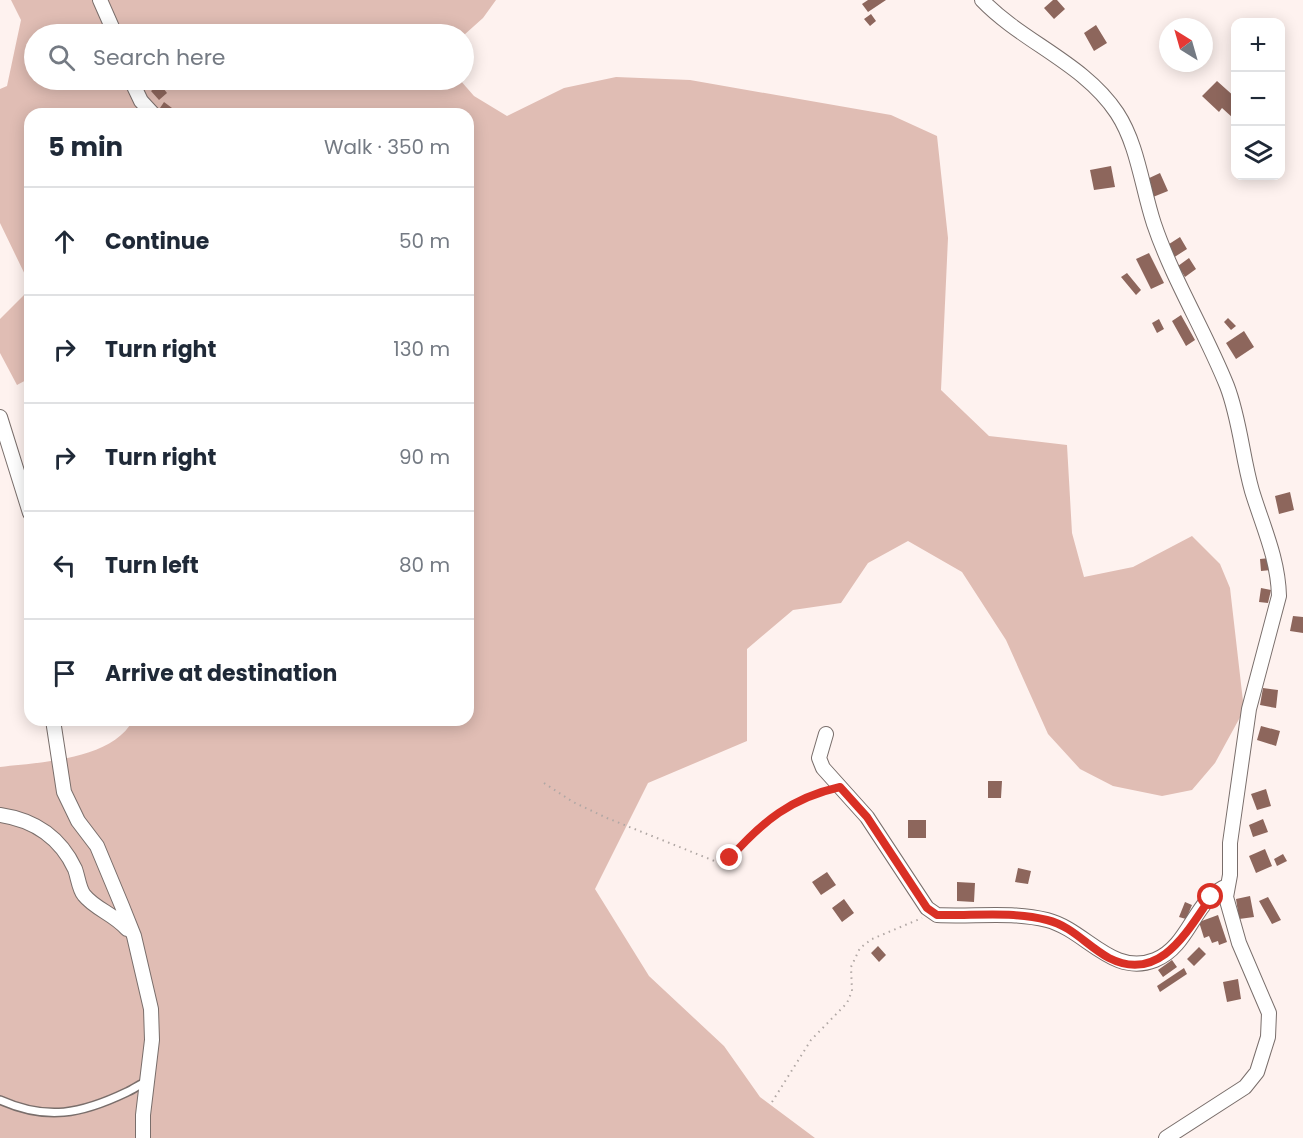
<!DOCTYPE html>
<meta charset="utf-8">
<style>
:root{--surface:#fff;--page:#f2f2f3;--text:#1f2937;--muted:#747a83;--line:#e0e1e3}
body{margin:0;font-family:Poppins,sans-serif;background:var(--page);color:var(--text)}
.controls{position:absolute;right:18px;top:18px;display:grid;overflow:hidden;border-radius:12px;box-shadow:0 3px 15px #0003}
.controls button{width:54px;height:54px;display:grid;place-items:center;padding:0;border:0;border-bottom:2px solid var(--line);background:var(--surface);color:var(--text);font:30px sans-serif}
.compass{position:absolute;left:1159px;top:18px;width:54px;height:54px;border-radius:50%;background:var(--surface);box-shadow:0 3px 15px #0003;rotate:323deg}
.stop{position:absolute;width:18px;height:18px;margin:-14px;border:4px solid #d93025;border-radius:50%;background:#fff}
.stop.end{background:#d93025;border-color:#fff;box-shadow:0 2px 6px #0008}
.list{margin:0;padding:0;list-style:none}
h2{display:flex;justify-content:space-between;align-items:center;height:78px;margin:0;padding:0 24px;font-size:26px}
h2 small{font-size:20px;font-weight:400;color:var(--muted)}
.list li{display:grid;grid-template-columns:39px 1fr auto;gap:18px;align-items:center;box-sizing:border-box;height:108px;padding:0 24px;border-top:2px solid var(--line)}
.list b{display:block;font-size:22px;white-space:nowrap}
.list em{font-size:20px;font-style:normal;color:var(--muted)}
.icon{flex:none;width:33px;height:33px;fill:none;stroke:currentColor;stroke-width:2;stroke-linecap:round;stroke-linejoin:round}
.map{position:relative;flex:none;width:1303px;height:1138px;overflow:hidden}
.search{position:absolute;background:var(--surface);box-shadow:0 3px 15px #0003;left:24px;top:24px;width:450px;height:66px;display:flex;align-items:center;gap:15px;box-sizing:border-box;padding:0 21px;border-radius:33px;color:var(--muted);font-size:22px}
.panel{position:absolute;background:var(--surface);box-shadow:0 3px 15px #0003;left:24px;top:108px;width:450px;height:618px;border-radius:18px}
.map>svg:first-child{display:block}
.green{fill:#e0bdb4}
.building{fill:#8d665c}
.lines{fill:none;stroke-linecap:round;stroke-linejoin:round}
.service-casing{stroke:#796e6b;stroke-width:10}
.minor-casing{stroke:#796e6b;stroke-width:16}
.path{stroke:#b0a7a4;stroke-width:2;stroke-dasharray:1.5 4.5;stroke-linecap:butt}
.service{stroke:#fff;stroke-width:7}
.minor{stroke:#fff;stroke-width:14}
.route{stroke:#d93025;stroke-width:8}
</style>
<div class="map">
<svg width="1303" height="1138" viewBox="0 0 1303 1138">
<rect width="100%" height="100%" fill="#fef2ef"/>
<!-- green -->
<path class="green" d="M11,0H496L483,18L464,35L34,34V80H460L474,96L507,116L564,88L616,77L690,80L891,115L937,136L948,238L941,390L989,436L1067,445L1072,533L1084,577L1133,567L1192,536L1220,564L1230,588L1244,710L1215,763L1192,790L1162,796L1113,786L1080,769L1048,734L1006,640L962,572L908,541L868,563L841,603L793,610L747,649V741L648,783L595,889L649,976L724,1046L760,1097L815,1138H0V767C41,762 112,760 133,720H468V114H30V285L0,223V89L7,86L21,20Z
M30,289V378L17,385L0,353V319Z"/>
<!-- building -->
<path class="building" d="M868,0H886L868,12L862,4Z
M1053,0H1057L1065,9L1054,19L1044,8Z
M871,14L876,21L870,26L864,19Z
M1096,25L1107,43L1094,51L1084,33Z
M1217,81L1236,98V115L1233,118L1222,108L1219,112L1202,96Z
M160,84L167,93L159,100L151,91Z
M164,102L172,108L167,114L160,108Z
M1111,166L1115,187L1094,190L1090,170Z
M1160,173L1168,191L1153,197L1145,180Z
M1180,237L1187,249L1173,258L1166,246Z
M1149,253L1164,283L1151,289L1136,259Z
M1189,258L1196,269L1185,277L1178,266Z
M1127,273L1141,290L1136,295L1121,277Z
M1181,315L1195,340L1186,346L1172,321Z
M1228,318L1236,326L1231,330L1224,322Z
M1159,319L1164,329L1157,333L1152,323Z
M1244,331L1254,347L1236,359L1226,343Z
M1290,492L1294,510L1279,514L1275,496Z
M1270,558L1271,570L1261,571L1260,559Z
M1261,588L1271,590L1268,603L1259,602Z
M1293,616L1303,617V633L1290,631Z
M1263,688L1278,690L1276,708L1260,705Z
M1261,726L1280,731L1276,746L1257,740Z
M988,781H1002L1001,798H988Z
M1266,789L1271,806L1257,810L1251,794Z
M1263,819L1268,832L1253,837L1249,825Z
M908,820H926V838H908Z
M1265,849L1272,866L1256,873L1249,856Z
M1283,854L1287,861L1277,866L1274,859Z
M1018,868L1031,871L1028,884L1015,882Z
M827,872L836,885L821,895L812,882Z
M957,882L975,883L974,902L957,901Z
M1250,896L1254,917L1239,919L1236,899Z
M1268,897L1281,920L1272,924L1259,901Z
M844,899L854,913L842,922L832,908Z
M1185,902L1192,905L1186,919L1179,917Z
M1218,915L1227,942L1219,945L1218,941L1212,943L1209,936L1204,938L1199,922Z
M878,946L886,955L879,962L871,953Z
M1199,947L1206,954L1194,966L1187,959Z
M1172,960L1177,967L1163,977L1158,970Z
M1184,968L1187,974L1160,992L1157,986Z
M1238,979L1241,999L1227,1002L1223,982Z"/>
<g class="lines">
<!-- service casing -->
<g class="service-casing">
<path id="service" d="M0,1100C47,1121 81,1114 127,1092C134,1089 140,1084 148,1081"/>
</g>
<!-- minor casing -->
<g class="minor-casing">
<path id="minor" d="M100,0L115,34
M982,0C1022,42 1084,63 1117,113C1138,145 1142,188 1154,224C1173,280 1205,331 1227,386C1240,420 1242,456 1252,491C1263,527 1278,558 1279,596L1249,709L1230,843V875L1226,897L1239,943L1269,1013L1268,1037L1257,1072L1245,1087L1166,1138
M131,80L141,101L153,114
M0,417L30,513
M53,720L64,792L78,821L97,846L122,906L134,936L151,1009L152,1040L143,1115V1138
M826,734L819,758L823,768L867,817L927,908L937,915C974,917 1011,911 1047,920C1086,930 1112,977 1155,960C1190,946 1194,899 1227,886
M0,815C34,820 60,837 75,869C78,877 79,889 84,895C95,909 114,914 127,929"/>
</g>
<!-- path -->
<path class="path" d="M544,783L573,802L607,818L717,862C735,860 765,821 783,809C796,800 810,795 826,790
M772,1102L811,1040L847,1003L852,991L851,967L860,948L872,939L922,918"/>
<!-- service -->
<use href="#service" class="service"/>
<!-- minor -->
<use href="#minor" class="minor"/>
</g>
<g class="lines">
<!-- route -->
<path class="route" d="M730,858C763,821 791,798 840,787L867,817L927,908L937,915C974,916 1011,911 1047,920C1072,926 1087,946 1109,958C1160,984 1188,930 1211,897"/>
</g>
</svg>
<div class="controls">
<button>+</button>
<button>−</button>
<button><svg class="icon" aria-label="layers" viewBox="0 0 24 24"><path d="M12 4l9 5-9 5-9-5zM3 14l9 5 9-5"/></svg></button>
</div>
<svg class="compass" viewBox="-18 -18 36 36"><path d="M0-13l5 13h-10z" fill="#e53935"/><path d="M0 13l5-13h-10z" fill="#747a83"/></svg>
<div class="stop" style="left:1211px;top:897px"></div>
<div class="stop end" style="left:730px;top:858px"></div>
<div class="search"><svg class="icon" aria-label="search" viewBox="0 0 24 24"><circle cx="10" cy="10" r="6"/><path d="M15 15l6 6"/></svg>Search here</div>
<section class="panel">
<h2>5 min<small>Walk · 350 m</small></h2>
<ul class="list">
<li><svg class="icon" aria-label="ahead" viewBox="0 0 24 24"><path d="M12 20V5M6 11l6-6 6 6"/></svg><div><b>Continue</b></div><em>50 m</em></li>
<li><svg class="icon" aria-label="right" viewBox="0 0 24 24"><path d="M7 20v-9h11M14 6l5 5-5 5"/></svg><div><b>Turn right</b></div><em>130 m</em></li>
<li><svg class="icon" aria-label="right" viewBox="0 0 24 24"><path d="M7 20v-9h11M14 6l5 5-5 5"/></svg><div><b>Turn right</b></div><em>90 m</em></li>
<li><svg class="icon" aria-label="left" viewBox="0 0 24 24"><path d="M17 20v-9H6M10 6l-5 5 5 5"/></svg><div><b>Turn left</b></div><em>80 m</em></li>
<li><svg class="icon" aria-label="arrive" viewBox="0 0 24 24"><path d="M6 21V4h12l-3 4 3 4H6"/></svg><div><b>Arrive at destination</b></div></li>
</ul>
</section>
</div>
